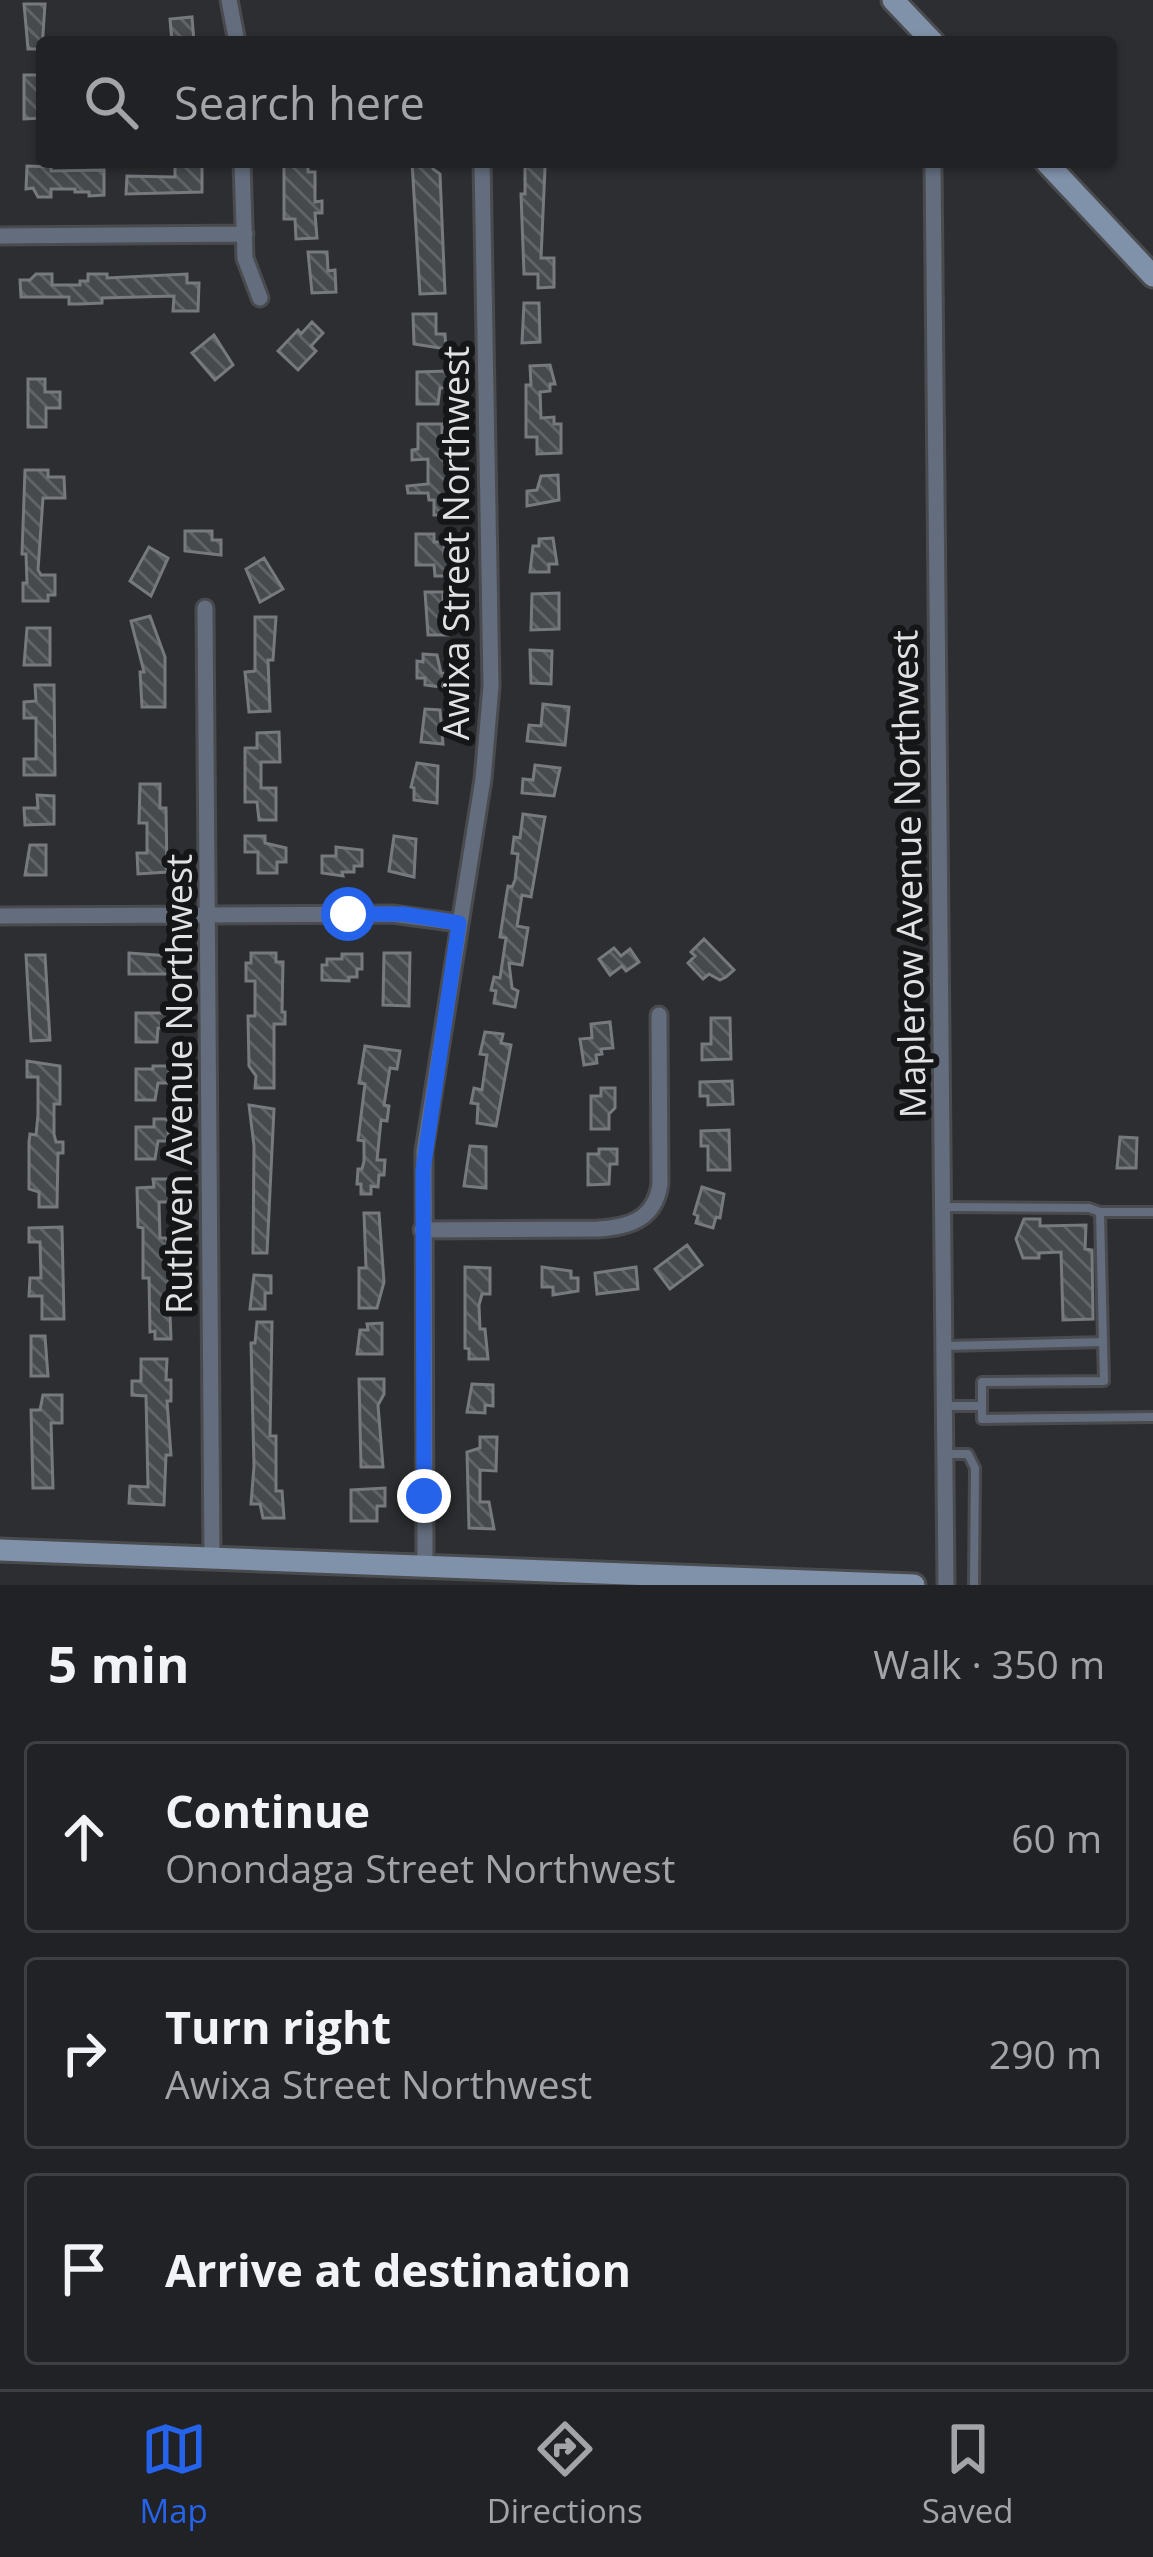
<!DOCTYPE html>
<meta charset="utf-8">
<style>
:root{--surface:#212225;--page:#292a2d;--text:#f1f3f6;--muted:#a2a4a7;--line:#3e3f42;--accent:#2563eb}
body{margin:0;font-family:"Open Sans",sans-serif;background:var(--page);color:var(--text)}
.stop{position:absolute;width:36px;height:36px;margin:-27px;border:9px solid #2563eb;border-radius:50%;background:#fff}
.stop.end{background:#2563eb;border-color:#fff;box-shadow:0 3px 12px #0008}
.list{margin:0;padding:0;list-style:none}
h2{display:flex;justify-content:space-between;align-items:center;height:156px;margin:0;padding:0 48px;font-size:51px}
h2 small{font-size:39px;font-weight:400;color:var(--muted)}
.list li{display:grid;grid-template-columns:78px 1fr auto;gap:36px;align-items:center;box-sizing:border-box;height:192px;margin:0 24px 24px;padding:0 24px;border:3px solid var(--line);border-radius:12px}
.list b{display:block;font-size:45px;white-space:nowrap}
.list p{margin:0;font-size:39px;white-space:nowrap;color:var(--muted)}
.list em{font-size:39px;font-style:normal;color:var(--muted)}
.icon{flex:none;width:66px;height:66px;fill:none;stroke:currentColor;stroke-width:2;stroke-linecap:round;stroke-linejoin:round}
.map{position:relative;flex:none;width:1153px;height:1585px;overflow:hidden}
.search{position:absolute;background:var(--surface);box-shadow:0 3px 9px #0004;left:36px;right:36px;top:36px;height:132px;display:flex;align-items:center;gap:30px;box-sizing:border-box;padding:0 42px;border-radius:12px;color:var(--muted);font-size:45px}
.sheet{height:804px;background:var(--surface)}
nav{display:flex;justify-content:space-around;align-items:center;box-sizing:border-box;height:168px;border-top:3px solid var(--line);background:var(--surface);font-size:33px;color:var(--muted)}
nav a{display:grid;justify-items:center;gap:6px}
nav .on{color:var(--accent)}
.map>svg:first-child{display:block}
.building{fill:url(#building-back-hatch);stroke:#76797d;stroke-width:3}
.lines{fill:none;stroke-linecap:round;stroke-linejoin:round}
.lane-casing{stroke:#494b4e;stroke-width:14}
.street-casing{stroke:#494b4e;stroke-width:21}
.secondary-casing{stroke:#494b4e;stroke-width:27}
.lane{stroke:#636d7d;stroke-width:8}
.street{stroke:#636d7d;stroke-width:15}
.secondary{stroke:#8091aa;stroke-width:21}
.route{stroke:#2563eb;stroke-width:15}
.labels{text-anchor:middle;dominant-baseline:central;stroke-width:12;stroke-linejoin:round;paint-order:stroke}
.street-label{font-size:36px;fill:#e1e2e4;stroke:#151618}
</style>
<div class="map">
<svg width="1153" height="1585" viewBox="0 0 1153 1585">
<defs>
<pattern id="building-back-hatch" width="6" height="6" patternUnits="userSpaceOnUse" patternTransform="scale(3)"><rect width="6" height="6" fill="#474a4d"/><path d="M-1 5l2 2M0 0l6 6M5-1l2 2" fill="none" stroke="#616466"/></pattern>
</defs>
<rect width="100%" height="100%" fill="#2c2e31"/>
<!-- building -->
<path class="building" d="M24,4H45L42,49H28Z
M192,17L194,42H172L170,19Z
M24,75H42V118L24,119Z
M284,162H308V172H315V202L322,201V213H315L317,238L296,239L295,219H284Z
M412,162H432L433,169L440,174L445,293L420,294Z
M525,162H543L545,168L541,258H554V287L538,288V274H524L521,194H525Z
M175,165H202V192L126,194L127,176L175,177Z
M27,166L51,167V171L104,170V195L89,196V192H75V189H51V197H38L33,188L26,189Z
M308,252H327L328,271L335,270L336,292L312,293Z
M36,274H52V285H80V281H88V274H107V278L187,274V283H199L198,311H173L174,296L102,298V303L79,304H69V297H21L20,280H30Z
M524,303H539L540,342L522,343Z
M413,314H436V334H445L446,349L414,344Z
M312,322L323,333L311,346L316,351L298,370L278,351L298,330L301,334Z
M214,335L233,365L215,380L192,353Z
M550,365L555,384H550V391L540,392L541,418L554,417V424H561V453L537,454V437H526V385H531L530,366Z
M447,371L448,388H440L438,404H417V372Z
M28,379H45V392H60V408H46V427H28Z
M418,424H442V445H448L451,515H434V500H429L428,493H408L407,486L428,484V459L412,460V450L418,449Z
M25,470H48V477H64L65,498H43L38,570L41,575H55V595H48V601H23V583H27L26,554H22Z
M558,475L559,500L527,506V491L537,490L541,476Z
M185,531H212V540H221V555L185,551Z
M416,534H434V542H444V553H450L451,576H435L434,565H416Z
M553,538L557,564H549V572H530L533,546H539V539Z
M149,547L168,558L151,596L130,581Z
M264,558L283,589L260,602L246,569Z
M425,592H443V604L449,615L448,635H428Z
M559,593V629L531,630L532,594Z
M150,616L165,657V707H142L140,672H144L131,621Z
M255,617H276L273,660H268L270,711L249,712L245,672L255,671Z
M27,628H50V665H24Z
M530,650L552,651L551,684L531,683Z
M423,654L437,655L441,673L448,674V688L425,685V678H417V661L423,662Z
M35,685H54L55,775H24V759H36V718H24V702L36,701Z
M543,704L569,707L565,745L527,741L529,725L541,726Z
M425,709L440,710L443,744L421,742Z
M279,732L280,762H261V788H276V820H259L257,802H245V748H257V733Z
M417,763L438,766L437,803L414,800V788L411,787Z
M535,765L560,768L554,796L522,793L523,779L533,780Z
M140,784H160V808H166L167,872L138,874L137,853H147V823H139Z
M37,795L54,796V824L25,825L24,808H38Z
M523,814L545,817L531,897L522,895L517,926L528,928L522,965L509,963L512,988L518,991L515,1007L494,1003L496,991L491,990L494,977L500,978L506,938L500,937L506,898L508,886L512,887L515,880L518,854L512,853L514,837L520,838Z
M245,836H265V843L286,848V862H277V873H258V852H245Z
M394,836L416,839L414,877L389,871Z
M30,845H46V875H25Z
M336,847L362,850V866H354V872H342L343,876L322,873V856H336Z
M704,939L734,970L726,977L720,980L709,974L703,979L688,963L695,956L691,952Z
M614,948L621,956L630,949L639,962L626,971L622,966L610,975L599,959Z
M129,953L169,956L168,974H129Z
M251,953H276V962H283L282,1012H285V1024H274V1088H255L256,1076L249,1066L248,1016H255V981H246V963H251Z
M384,953H410L409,1006L383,1005Z
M342,954H362V969H357V977H349V981L322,980V965H327V959H342Z
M26,955H45L50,1040L31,1041Z
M136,1013H169V1028H158L157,1042H136Z
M711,1018H730L731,1059L702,1060V1044H711Z
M610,1022L613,1048L601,1049L602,1054L596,1055L597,1063L584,1065L580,1039L592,1038L591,1024Z
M485,1032L503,1034L501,1043L511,1045L496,1126L477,1123L478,1104L471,1103L474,1088L482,1090L487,1055L480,1054Z
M365,1046L400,1051L397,1069L390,1068L384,1105L389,1106L387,1121L381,1120L377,1160H385L384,1175H379L378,1187L371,1186V1194H361V1184H357L358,1169H362L364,1161V1141L358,1140L365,1084L359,1083Z
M27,1061L60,1066V1104H54V1134L56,1142H63V1153H58L57,1207H39V1192L29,1189V1142L30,1134L36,1135L38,1115V1077H27Z
M153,1066H169V1083H158L155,1100H136V1069H153Z
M732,1081L733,1104L708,1105V1096H700V1082Z
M601,1088H615V1108L609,1114V1129H591V1096H601Z
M249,1105L274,1109L267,1253H253L254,1146Z
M154,1119H168V1141H158L155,1159H136V1127H154Z
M729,1130L730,1170H708V1146H701V1131Z
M1120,1137L1137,1138L1136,1168H1117Z
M470,1146L486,1147V1188L464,1186Z
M599,1149H617V1164H610L609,1184L588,1185V1154H599Z
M153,1179H170V1202H159L160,1238H167L171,1339H155V1331L150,1332L149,1278H143V1228L138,1227L137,1188L154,1187Z
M702,1187L724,1194L720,1218L716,1217L713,1228L696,1223L698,1216L694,1214Z
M364,1213H379L384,1282L377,1308H359V1268H366Z
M1024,1219H1040V1226L1086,1225L1085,1249L1092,1250L1093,1319L1063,1320L1061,1252L1039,1253V1258H1023L1016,1239Z
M62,1227L64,1319H42V1296H29L30,1278H41L40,1242H29V1228Z
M687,1245L702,1265L670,1289L655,1269Z
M465,1267L490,1268V1294H482L479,1305L480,1329H485L488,1359H469V1349L465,1348Z
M542,1267L571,1271V1278H578V1291L553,1295V1287H542Z
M636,1267L638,1289L597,1294L595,1273Z
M254,1275L271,1276V1293H265V1309H250Z
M257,1322H272L270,1436H276V1491H282L284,1518H263L260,1504H251L254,1466L251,1343H255Z
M382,1323V1354H357L360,1330H368L367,1324Z
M31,1336H45L48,1376H31Z
M141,1359H167L166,1380H171V1401H167L171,1455H166L164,1505L129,1503L130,1486L148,1487L146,1396L132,1395V1381H141Z
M359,1379H384V1394L378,1405L383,1467H361Z
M472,1384L493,1385V1406L485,1405V1413L467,1412Z
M43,1395H62V1423H51L53,1488H33L31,1410H40Z
M480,1437H497L496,1471L480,1470V1502H489L494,1529L469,1528L467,1452L480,1448Z
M385,1488V1506H377V1521H351V1490Z"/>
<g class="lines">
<!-- lane casing -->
<g class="lane-casing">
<path id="lane" d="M943,1207L1089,1208L1100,1212L1103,1342L945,1346
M1101,1212H1153
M1103,1342L1104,1381L982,1382V1419L1153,1417
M944,1406H982
M946,1454H968L975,1468L974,1585"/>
</g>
<!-- street casing -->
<g class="street-casing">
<path id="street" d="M229,0L237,42
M242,162L245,258L260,298
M933,162L946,1585
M0,236L245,234
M205,608L212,1559
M0,916L392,914L459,923
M422,1230L598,1229C630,1227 655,1219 660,1184L659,1015
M425,1566L424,1151L483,779L491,686L482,162"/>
</g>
<!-- secondary casing -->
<g class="secondary-casing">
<path id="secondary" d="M893,0L933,42
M1046,162L1153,276
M0,1550L914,1585"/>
</g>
<!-- lane -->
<use href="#lane" class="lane"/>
<!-- street -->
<use href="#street" class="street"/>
<!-- secondary -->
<use href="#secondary" class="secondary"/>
</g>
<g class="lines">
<!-- route -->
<path class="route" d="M348,914H403L459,923L423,1170L424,1496"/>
</g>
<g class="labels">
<!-- street labels -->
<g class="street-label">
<text transform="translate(455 543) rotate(-90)">Awixa Street Northwest</text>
<text transform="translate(908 874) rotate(-91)">Maplerow Avenue Northwest</text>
<text transform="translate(178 1084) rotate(-90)">Ruthven Avenue Northwest</text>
</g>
</g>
</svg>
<div class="stop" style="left:348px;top:914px"></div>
<div class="stop end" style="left:424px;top:1496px"></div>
<div class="search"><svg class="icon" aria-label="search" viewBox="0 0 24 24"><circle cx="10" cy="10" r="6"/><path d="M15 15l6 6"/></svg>Search here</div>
</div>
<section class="sheet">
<h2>5 min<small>Walk · 350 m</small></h2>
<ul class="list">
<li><svg class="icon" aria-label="ahead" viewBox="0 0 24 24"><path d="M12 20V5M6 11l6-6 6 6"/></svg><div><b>Continue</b><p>Onondaga Street Northwest</p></div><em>60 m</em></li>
<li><svg class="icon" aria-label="right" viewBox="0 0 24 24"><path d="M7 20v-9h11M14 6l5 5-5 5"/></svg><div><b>Turn right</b><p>Awixa Street Northwest</p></div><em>290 m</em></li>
<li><svg class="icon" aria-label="arrive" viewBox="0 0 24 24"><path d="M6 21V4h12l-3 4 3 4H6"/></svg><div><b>Arrive at destination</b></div></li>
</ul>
</section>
<nav>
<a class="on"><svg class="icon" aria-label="map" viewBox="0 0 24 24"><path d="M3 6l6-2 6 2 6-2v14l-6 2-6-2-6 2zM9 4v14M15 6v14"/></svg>Map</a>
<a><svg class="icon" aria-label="directions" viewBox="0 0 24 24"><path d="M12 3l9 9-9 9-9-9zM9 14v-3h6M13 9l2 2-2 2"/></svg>Directions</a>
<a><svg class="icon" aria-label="saved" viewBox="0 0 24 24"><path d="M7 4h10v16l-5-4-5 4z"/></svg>Saved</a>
</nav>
